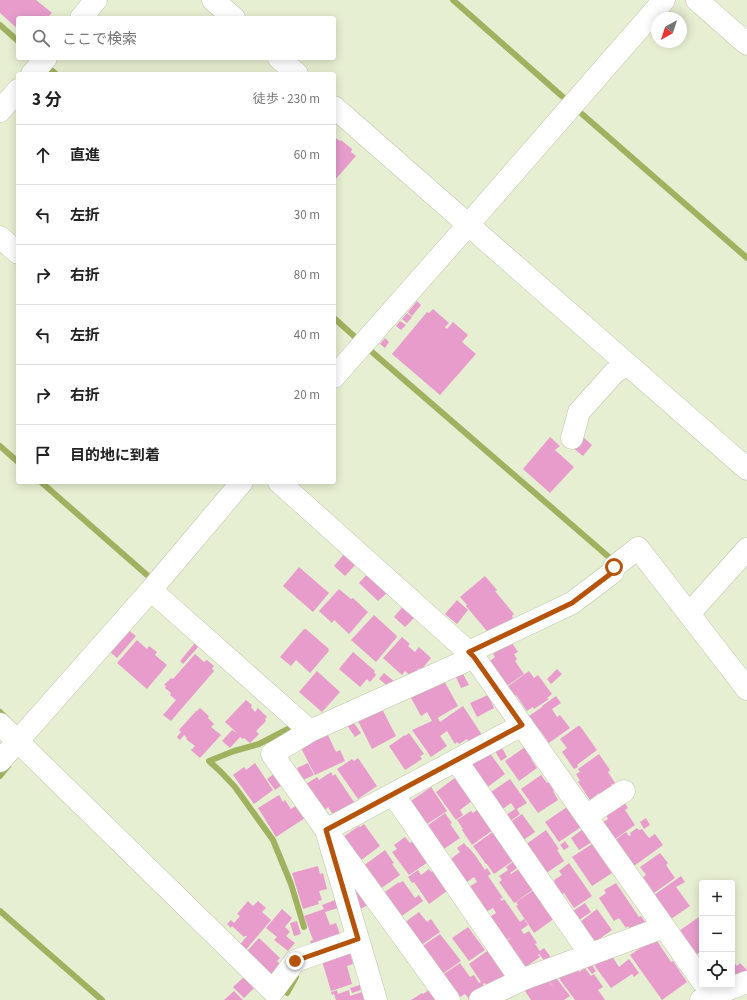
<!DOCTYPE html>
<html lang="ja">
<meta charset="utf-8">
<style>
:root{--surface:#fff;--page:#f6f6f6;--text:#222;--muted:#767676;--line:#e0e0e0}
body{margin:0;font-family:"Source Sans 3","Noto Sans JP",sans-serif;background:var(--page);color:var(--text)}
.controls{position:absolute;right:12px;bottom:12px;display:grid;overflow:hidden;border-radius:4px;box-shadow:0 2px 10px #0003}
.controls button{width:36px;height:36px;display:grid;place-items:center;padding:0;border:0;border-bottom:1px solid var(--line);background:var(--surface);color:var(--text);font:20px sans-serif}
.compass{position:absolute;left:651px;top:12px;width:36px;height:36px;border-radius:50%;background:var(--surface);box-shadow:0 2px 10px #0003;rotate:219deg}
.stop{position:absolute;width:12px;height:12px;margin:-9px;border:3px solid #b45309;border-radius:50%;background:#fff}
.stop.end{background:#b45309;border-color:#fff;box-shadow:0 1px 4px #0008}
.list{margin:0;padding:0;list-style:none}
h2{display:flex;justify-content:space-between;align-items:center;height:52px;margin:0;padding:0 16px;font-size:17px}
h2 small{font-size:13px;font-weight:400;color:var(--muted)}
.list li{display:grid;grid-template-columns:26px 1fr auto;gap:12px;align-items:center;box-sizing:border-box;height:60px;padding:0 16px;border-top:1px solid var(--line)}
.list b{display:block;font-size:15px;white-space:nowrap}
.list em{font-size:13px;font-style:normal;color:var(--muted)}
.icon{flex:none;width:22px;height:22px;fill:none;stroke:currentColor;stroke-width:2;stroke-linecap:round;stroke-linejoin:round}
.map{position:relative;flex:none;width:747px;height:1000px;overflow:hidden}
.search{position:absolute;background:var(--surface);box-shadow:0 2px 10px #0003;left:16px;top:16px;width:320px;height:44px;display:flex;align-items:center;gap:10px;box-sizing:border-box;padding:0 14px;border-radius:4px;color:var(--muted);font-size:15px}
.panel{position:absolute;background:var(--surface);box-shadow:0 2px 10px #0003;left:16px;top:72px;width:320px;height:412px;border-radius:4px}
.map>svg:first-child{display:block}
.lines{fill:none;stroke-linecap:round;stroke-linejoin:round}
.stream{stroke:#a0b160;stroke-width:6}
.building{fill:#e79ccc}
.minor-casing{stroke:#bec5aa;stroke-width:23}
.minor{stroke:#fff;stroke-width:22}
.route{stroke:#b45309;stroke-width:5}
</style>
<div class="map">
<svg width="747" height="1000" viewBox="0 0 747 1000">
<rect width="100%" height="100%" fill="#e7efd2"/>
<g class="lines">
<!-- stream -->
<path class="stream" d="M453,0L563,97
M0,25L18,41
M50,69L56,74
M582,114L747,258
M334,318L355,337
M372,352L610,558
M0,446L18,462
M41,482L147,575
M0,712L7,719
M288,729L259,744L234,751L209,761L221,772L235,787L273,840L291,884L304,927
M0,776L8,766
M0,911L102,1000
M287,993L296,977"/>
</g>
<!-- building -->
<path class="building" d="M0,0H36L52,13L47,18H18V29L0,13Z
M334,137L340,141L341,140L352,149L351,152L356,156L334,181Z
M417,301L421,305L412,316L408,312Z
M433,309L449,323L445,327L447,329L453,322L468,335L462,342L476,354L440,395L392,354L427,312L429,313Z
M407,313L412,317L407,323L402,319Z
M400,321L406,325L401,330L396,326Z
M385,338L389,342L385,348L380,344Z
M582,436L592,445L583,456L572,447Z
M550,437L560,446L555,450L574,467L550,493L523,469Z
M345,553L357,563L345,576L334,566Z
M299,567L329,593L313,612L283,586Z
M369,572L389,591L378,601L359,583Z
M485,576L497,590L495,591L514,614L512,616L513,618L491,636L466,606L467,605L460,597Z
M339,589L351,599L353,598L368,612L349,634L334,620L332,623L319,611Z
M457,600L468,610L457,624L445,614Z
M405,604L417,615L405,627L394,617Z
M374,615L397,636L396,637H397L376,662L351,640Z
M127,629L136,636L117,658L109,651Z
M304,629H306L329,649L328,650L329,651L310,673L296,660L291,666L280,657Z
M402,637L410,644L408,646L415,652L419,647L431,658L421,670L419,668L412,677L405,671L402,675L383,658Z
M137,640L147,649L149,646L157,652L155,655L167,665L147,689L117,663Z
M195,643L199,646L183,664L180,661Z
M512,643L518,652L514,654L517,659L515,661L524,674L507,686L490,661L495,657L493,654L507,645L508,646Z
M353,652L375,671L374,672L376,675L370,682L367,679L360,687L339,669Z
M195,654L204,662L207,660L214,666L212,669L214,671L171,721L163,715L176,700L170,695L171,693L165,688L166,686L164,685L171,678L173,679Z
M557,669L562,674L551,684L547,679Z
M317,671L340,692L322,712L299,692Z
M529,671L534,678L538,675L552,694L547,698L549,699L534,709L533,707L527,711L516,695L514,696L507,687Z
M462,672L469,685L461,688L455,675Z
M384,673L395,682L390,688L379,679Z
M443,679L458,706L434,720L438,718L440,722L463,706L484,738L472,746L467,739L459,744L457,742L455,744L447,731L440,736L447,746L431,757L412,730L432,721L427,712L421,716L410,696Z
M488,695L494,708L477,717L470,703Z
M556,696L561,703L552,709L557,717L560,715L570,728L549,743L529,716L542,707V706Z
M246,700L252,705L251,707L255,712L258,708L267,717L265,719L266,721L256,731L259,734L250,743L244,738L243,739L240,737L230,748L222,741L232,730L237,733L225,722Z
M381,707L396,736L372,749L357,719Z
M200,708L209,716L208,718L214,724L211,727L221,735L200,758L191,750L195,746L186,739L187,738L184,735L180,740L177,737L181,732L179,730L196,711H197Z
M352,720L361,733L355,737L346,724Z
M578,726H580L597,750L577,765L578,767L574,769L562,752L567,748L560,739Z
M327,733L336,752L340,750L345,761L315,775L300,746Z
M409,733L424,754L420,756L422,759L405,770L389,746L405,735V736Z
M500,744L507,757L501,761L493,748Z
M525,747L533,758L531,759L537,768L519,781L505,761Z
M489,752L505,774L485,789L469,767Z
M599,754L610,770L608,772L615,783L611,785L613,787L601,796L599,793L590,800L578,782L580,781L576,774L580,772L578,769Z
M358,758L377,786L358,799L337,769L352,759L354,761Z
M255,763L273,790L254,804L233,775L244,767L246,770Z
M308,763L314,775L303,780L297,768Z
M331,772L333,776L335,774L354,802L334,816L328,807L324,811L306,784L317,777L319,780Z
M275,773L282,785L275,790L267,779Z
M541,775L547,783L548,782L554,790L553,791L558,800L538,813L521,789Z
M456,777L472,801L460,810L463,815L456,820L436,792Z
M510,779L527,803L517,809L520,814L508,823L503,817L515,809L511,803L500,811L488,794Z
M431,787L447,811L424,826L408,803Z
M279,795L283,802L285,800L291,809L297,805L305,818L276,837L258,808Z
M622,799L628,808L625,810L635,825L615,839L603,822L608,819L604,812Z
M481,807L496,828L472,845L462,830L463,829L457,820L471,811L473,813Z
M567,807L581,827L559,842L545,822Z
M445,813L452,823L450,824L460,838L441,851L424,828Z
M522,814L535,832L522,841L509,823Z
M646,818L650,825L644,829L640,822Z
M364,824L380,846L360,861L343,837L359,826L360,827Z
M637,828L639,830L642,829L649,838L655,834L663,845L634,866L615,840L626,832L629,836L631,835L630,833Z
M583,829L592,842L579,850L571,838Z
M546,830L559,849L557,850L564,861L545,874L525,845Z
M494,831L514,860L494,874L487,864H486L473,846Z
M405,837L410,843L413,841L431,860L409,875L392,852L397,849L394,845Z
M565,841L569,847L564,850L560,845Z
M464,843L467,847H468L475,855L485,870L487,868L491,874L488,876L503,898L500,899L502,901L504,899L520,922L524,919L528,925L521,930L524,934L529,931L537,943L535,944L540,951L544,948L552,959L546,963L539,954L538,955L540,957L524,968L505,942L512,937L504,941L488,918L496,913L493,908L486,912L469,887L477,882L474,877L464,884L448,861L460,852L457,848Z
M592,844L612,873L592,886L572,857Z
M385,850L394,863L392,864L400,875L380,889L363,866Z
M660,853L668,863L666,865L675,878L654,893L643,877L646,875L640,867Z
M517,859L521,865L510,873L511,874L522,867L534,889L514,903L499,882L502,880L499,876L508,870L506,867Z
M569,863L592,896L574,908L564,893L559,896L552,885L555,883L554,880L562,875L559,871Z
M318,866L320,874L323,873L327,889L319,891L322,900L318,901L319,904L303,909L292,873Z
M435,868L451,888L429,904L414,882L412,883L408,877L418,870L421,875L429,869L431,872Z
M681,876L685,882L676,887L690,906L671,919L654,895Z
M403,881L415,898L419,895L423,901L399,918L382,894L399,882V883Z
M616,883L639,917L641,916L647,925L633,934L628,926L626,928L619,918L614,921L599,898L606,893L604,890Z
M362,886L371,903L359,910L351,892Z
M534,890L555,918L534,933L516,906L518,905L516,902Z
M335,900L338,908L325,912L330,925L336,923L341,937L312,947L310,941L313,940L304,916L324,909L322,905Z
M248,901L253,906L258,901L266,908L262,912L271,920L244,952L238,947L247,936H245L244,937L232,926L231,928L227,924L231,920L234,923L240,916L237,914Z
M585,903L591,912L579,920L573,911Z
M282,909L292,918L285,927L290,932L286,936L295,943L288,951L274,940L277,937L266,928Z
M597,909L612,930L595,942L580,922Z
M419,912L427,922L431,919L440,932L420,946L404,923Z
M699,917L702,920V951L697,954L679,931Z
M297,921L301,934L294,936L290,923Z
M468,927L485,950L469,961L452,938Z
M440,934L461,961L441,975L421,947Z
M259,938L280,958L277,961L280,964L270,975L246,952Z
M655,938L671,962L673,961L687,982L662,1000L630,955Z
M490,949L507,974L488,987L485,983L483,984L485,988L469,999L465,994L457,999L441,976L460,963L470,977L474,975L479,983L481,982L469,964Z
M350,953L353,964L347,966L352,984L331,991L322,961Z
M610,953L619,967L629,959L639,973L634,977L632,974L611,988L594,965Z
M590,962L596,971L592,974L585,965Z
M740,963L747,970V971L744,974L739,976L735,974L732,971V967L735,964L737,966Z
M576,968L579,972L585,968L591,976L594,974L603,987L598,990L605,1000H575L558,977Z
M554,975L570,996L564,1000H531L525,991L542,979L548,980L556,990L548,979Z
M244,977L254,988L244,998L233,987Z
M360,985L361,990L352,993L350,988Z
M337,990L338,994L349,990L350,996L362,992L364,1000H336L334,994L332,995L331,992Z
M429,990L440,1000H411L422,993L423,994Z
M234,991L243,1000H224Z"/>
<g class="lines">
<!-- minor casing -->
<g class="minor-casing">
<path id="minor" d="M213,0L234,18
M697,0L747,44
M81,18L96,0
M279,58L297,74
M32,74L46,58
M334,107L747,469
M0,111L18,90
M0,237L18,253
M334,377L468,225L664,0
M572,438L579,412L614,373L627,364
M279,482L474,657L702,981
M151,590L310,731
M689,614L747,549
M469,652L572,603L613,572L614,567L638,548L747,689
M0,724L273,991L295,961L358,939
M456,760L590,954
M0,761L151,590L242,482
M393,794L521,980
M586,816L624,791
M376,1000L326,830L272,754L310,731L474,657
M449,1000L326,830L522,725
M480,1000L521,980L664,927
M701,1000L747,982"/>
</g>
<!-- minor -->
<use href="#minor" class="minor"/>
</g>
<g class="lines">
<!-- route -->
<path class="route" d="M295,961L358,939L326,830L522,725L474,657L469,652L572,603L613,572L614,567"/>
</g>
</svg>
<div class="controls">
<button>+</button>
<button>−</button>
<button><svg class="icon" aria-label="locate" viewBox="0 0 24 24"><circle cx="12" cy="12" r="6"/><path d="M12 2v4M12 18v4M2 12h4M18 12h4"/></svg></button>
</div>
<svg class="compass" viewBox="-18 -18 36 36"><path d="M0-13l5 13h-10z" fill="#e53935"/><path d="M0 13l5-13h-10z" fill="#767676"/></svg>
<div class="stop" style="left:614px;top:567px"></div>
<div class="stop end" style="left:295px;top:961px"></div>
<div class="search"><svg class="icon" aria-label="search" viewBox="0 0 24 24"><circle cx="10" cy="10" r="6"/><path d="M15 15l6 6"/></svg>ここで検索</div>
<section class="panel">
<h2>3 分<small>徒歩 · 230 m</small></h2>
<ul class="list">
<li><svg class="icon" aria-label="ahead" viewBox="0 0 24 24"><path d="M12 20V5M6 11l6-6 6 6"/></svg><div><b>直進</b></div><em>60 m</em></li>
<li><svg class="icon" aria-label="left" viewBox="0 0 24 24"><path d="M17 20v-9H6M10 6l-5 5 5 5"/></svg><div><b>左折</b></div><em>30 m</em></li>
<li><svg class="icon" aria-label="right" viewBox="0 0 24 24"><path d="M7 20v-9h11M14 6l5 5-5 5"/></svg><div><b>右折</b></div><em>80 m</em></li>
<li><svg class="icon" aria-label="left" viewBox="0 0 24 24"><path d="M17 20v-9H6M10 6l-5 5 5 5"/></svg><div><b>左折</b></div><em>40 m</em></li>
<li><svg class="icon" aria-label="right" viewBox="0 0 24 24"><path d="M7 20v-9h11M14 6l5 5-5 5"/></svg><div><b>右折</b></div><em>20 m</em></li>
<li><svg class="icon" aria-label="arrive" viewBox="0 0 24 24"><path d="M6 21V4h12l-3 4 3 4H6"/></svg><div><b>目的地に到着</b></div></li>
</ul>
</section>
</div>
